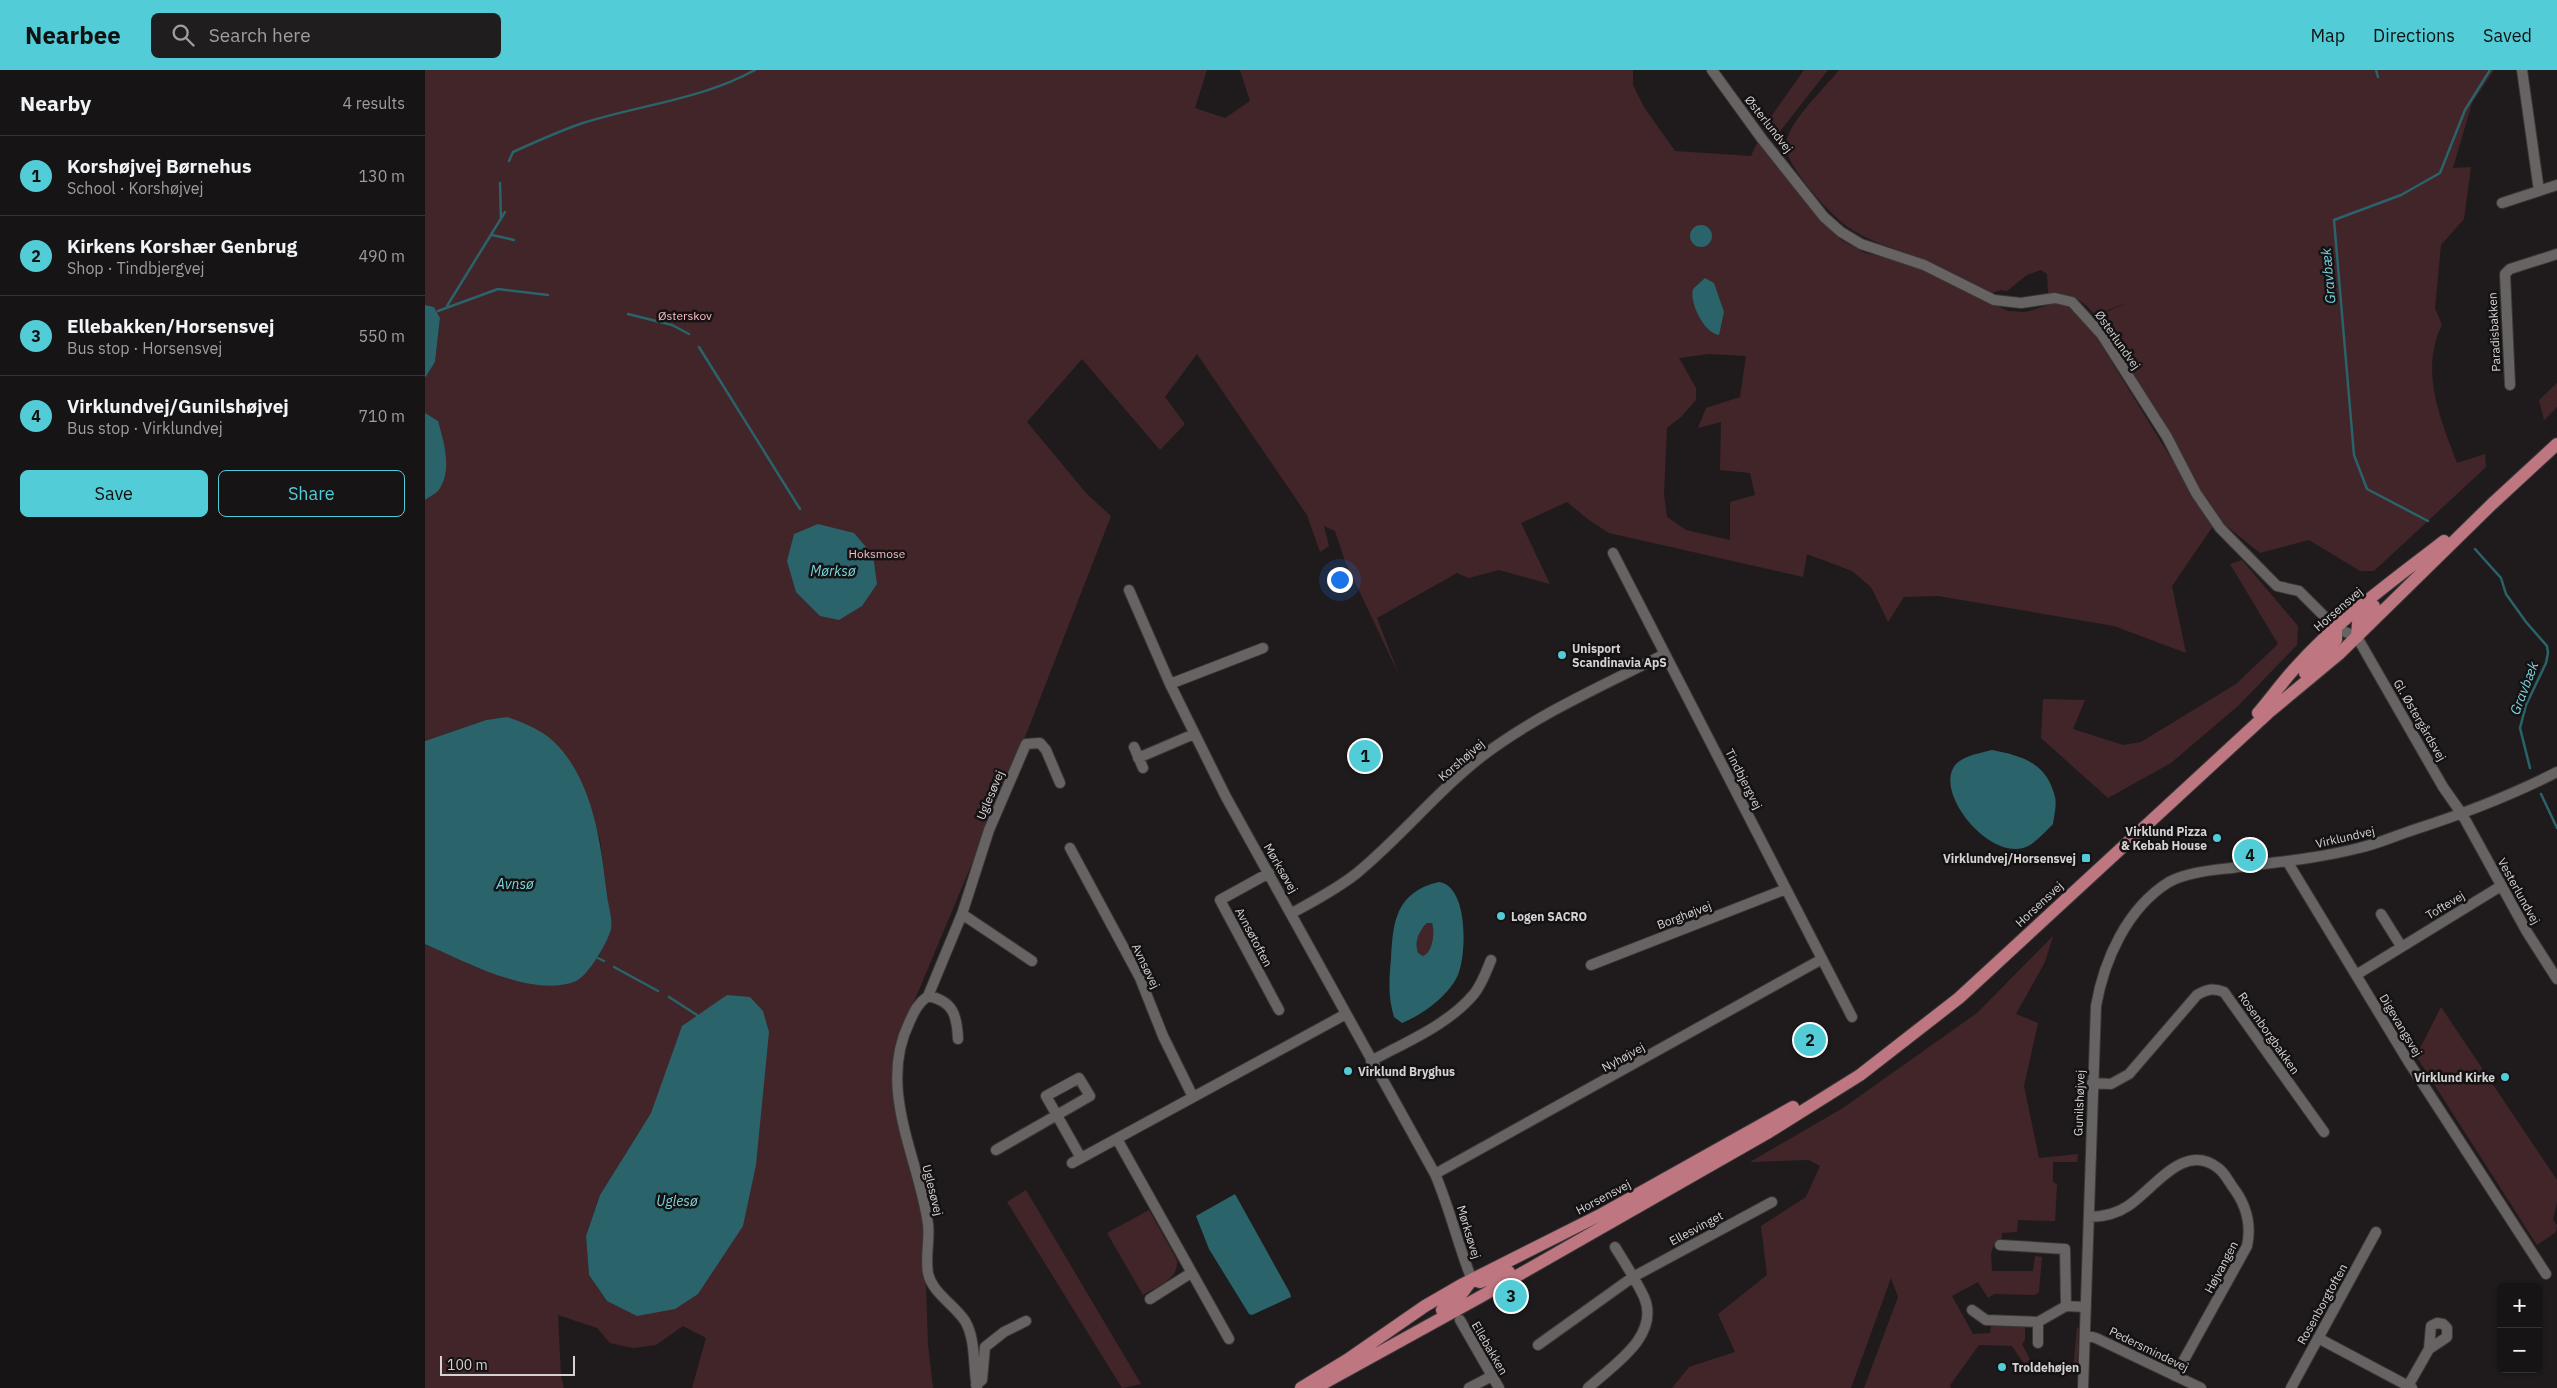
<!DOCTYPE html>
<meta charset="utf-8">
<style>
:root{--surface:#171415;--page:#201d1e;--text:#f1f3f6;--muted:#9e9ea0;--line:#363334;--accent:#52ccd6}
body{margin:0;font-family:"IBM Plex Sans",sans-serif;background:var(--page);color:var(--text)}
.controls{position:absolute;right:15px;bottom:15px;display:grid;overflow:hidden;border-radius:8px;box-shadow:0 1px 4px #0004}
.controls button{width:45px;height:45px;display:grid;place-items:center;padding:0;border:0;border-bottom:1px solid var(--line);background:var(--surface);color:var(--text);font:25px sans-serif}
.scale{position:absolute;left:15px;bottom:12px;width:135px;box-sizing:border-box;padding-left:5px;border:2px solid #d5d2d3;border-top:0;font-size:14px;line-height:18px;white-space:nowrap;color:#d5d2d3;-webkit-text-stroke:4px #151213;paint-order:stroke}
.you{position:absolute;left:914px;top:509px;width:18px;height:18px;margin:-12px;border:4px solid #fff;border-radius:50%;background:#1a73e8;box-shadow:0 0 0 8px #1a73e833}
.badge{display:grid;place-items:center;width:32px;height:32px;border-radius:50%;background:var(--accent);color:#111;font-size:16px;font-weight:700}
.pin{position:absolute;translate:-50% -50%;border:2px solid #fff;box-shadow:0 1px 5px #0006}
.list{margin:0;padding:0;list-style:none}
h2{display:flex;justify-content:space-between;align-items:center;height:65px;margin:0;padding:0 20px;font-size:21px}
h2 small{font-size:16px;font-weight:400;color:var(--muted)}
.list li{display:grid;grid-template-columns:32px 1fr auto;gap:15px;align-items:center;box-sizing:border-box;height:80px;padding:0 20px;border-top:1px solid var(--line)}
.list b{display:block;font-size:19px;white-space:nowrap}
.list p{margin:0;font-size:16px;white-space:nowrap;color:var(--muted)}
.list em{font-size:16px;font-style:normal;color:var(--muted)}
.actions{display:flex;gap:10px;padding:15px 20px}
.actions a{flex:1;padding:11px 0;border:1px solid var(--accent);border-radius:8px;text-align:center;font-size:18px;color:var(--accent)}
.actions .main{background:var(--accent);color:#111}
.icon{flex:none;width:28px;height:28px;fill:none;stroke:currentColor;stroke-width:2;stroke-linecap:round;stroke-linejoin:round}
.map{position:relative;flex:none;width:2132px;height:1318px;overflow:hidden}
header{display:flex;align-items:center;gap:30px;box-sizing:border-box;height:70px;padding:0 25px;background:var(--accent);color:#111}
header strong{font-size:24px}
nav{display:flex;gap:28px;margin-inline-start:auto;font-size:18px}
.search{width:350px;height:45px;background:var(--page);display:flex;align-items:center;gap:12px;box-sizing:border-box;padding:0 18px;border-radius:8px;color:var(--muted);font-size:19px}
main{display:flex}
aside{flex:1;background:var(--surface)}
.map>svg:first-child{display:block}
.green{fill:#422529;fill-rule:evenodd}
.water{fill:#2a6369;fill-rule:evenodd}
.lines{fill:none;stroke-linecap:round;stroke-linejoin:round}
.stream{stroke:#2a6369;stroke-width:2.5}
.minor-casing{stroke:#393737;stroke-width:12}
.major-casing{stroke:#393737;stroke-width:14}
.minor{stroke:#676363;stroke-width:10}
.major{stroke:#be7681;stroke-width:12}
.poi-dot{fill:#52ccd6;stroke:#151213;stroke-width:2}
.labels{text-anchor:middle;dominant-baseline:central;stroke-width:5;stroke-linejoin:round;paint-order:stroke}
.street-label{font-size:12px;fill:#d5d2d3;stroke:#151213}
.park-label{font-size:12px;fill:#f9bbc2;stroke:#151213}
.poi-label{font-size:12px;font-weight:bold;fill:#d5d2d3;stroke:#151213;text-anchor:start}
.water-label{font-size:14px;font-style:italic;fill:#78d6df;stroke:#151213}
</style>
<header>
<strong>Nearbee</strong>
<div class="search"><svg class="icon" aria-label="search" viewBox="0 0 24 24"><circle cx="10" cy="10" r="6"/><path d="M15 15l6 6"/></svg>Search here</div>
<nav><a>Map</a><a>Directions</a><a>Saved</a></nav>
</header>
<main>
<aside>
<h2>Nearby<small>4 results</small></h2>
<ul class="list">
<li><span class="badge">1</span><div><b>Korshøjvej Børnehus</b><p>School · Korshøjvej</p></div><em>130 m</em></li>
<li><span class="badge">2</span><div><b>Kirkens Korshær Genbrug</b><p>Shop · Tindbjergvej</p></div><em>490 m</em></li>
<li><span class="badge">3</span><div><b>Ellebakken/Horsensvej</b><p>Bus stop · Horsensvej</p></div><em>550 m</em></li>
<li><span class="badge">4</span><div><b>Virklundvej/Gunilshøjvej</b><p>Bus stop · Virklundvej</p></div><em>710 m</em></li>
</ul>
<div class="actions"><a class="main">Save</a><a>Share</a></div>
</aside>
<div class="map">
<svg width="2132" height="1318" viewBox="0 0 2132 1318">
<rect width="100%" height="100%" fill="#1f1b1c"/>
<!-- green -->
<path class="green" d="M0,0H782L770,38L800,48L825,31L815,0H1208V15L1219,37L1250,81L1326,86L1334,69L1400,155L1416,170L1440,183L1476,191L1513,207L1583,241L1601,242L1630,233L1641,235L1652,243L1667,260L1788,456L1747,516L1761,583L1689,556L1513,526L1479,527L1463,552L1446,517L1427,501L1382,484L1378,507L1184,463L1164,450L1142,432L1096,453L1125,514L1074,500L1044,508L1032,503L952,548L974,605L920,491L910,461L899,456L904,476L895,482L882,445L772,284L740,327L760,354L735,380L657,289L602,352L661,423L686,446L602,662L478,958L469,1028L499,1157L503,1275L508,1318H267L281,1268L258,1256L231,1275L208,1278L185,1273L172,1258L133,1245L136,1306L139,1318H0V874L51,897L173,888L186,858L175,770L155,709L82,647L61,650L0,671V430L13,421L10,349L2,346L0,343V308L10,292L15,248L9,237L0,235ZM1284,284L1321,286L1315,327L1281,338L1273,358L1296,352L1295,400L1325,403L1330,425L1305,432V470L1261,460L1242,447L1239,424L1242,358L1256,347L1271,330V318L1254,288ZM226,1043L182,1231L164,1205L161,1166L175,1125Z
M1379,0H1403L1348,70L1338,58Z
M1414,0H2069L2047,33L2028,98L2046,97L2039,149L2016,175L2010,238L2017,255C1994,301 2016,350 2032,393L2060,384L2061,397L1949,501H1935L1884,470L1835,483L1799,454L1777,422L1752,374L1683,267L1674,245L1704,232L1670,245C1656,228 1646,224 1623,223L1622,204L1616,200L1602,205L1582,221L1576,220L1567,223C1543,215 1522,201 1499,190C1475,179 1448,174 1426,159C1408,148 1358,94 1361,73C1365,50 1399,19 1414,0Z
M2132,313V337L2119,350L2114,330Z
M1817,490L1873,556L1872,575L1814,635L1746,693L1683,728L1616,668L1618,629L1660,630L1648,659L1698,675L1716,672L1811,614L1853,574L1805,494Z
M1002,853H1007C1010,862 1008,882 998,886L993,883C989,873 994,860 1002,853Z
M1628,866L1620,892L1591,944L1613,953L1599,1016L1614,1088L1653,1084L1652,1092H1628V1112L1632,1114L1630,1151L1593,1150L1592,1162L1577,1163L1576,1172H1570L1566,1183L1567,1201H1608L1610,1186L1617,1187L1614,1222L1610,1225L1569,1224L1563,1228L1553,1212L1527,1226L1548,1264L1565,1263L1566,1256L1571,1253L1600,1256V1270L1597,1274L1610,1299L1608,1300L1602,1298L1587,1276L1554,1275L1525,1315L1526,1318H1439L1473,1227L1466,1208L1426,1318H1247L1264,1297L1310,1282L1293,1244L1342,1205L1336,1156L1381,1127L1395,1096L1384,1090L1325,1092L1418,1038L1552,943Z
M2016,937L2132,1110V1132L2128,1150L2132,1155L2131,1162L2112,1175L1991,986Z
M601,1120L716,1314L697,1318L582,1132Z
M724,1140L752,1190C754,1210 732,1216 718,1225L682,1163Z
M1652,1257L1654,1258L1652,1302L1648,1300Z"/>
<!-- water -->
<path class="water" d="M1265 166a11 11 0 1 1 22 0a11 11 0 1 1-22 0Z
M1280,208L1289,213L1299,242L1294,265C1279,263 1264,232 1268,219Z
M0,235L9,237L15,248L10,292L0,308Z
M0,343L13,351C19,372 28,402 13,421C10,424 4,427 0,430Z
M393,454L429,463L448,485L452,514L437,536L414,550L395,546L371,522L362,491L369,464Z
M82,647C101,654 120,661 134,677C169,716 176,775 182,825C183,835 188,850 186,859C183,872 163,906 151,911C108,929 39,891 0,874V671L61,650Z
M1567,680C1598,686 1622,693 1630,727C1632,735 1629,746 1628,754C1621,761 1613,770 1605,775C1569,797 1506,722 1531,694C1540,685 1556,683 1567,680Z
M1014,812C1044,816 1042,887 1032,907C1022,927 997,945 977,953L969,947C963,928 964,909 966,889C968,851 971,822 1014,812ZM1002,853H1007C1010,862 1008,882 998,886L993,883C989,872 994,861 1002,853Z
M302,925L325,927L338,941L344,962L331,1095L318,1156L273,1224L250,1239L212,1246L182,1231L164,1205L161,1166L175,1125L226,1043L257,956Z
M810,1124L865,1223L866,1227L827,1245L824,1244L784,1179L771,1146Z"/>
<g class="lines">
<!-- stream -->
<path class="stream" d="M1951,0L1953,7
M84,91L88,82C110,72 132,62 155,54C213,35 276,30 330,0
M75,113L76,149
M67,165L89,170
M22,236L80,142
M13,241L73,219L123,225
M203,244L247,255L264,264
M274,277L375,439
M2003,451L1942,419L1929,385L1909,150L1976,125L2015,103L2040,40L2065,0
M2050,479L2076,508L2081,524L2101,552L2122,576L2123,583L2121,593L2101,635L2095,658L2105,698
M2116,724L2132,758
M173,888L179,891
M189,897L233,921
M244,927L272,945"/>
<!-- minor casing -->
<g class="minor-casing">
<path id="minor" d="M1287,0L1337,69L1399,147L1416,162L1436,174L1499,195L1569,230L1596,233L1630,228L1647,232L1677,265L1742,367L1771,423L1795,458L1852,516L1874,521L1911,558L1932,567L2018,717L2037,744L2102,862L2132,909
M2097,0L2114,121
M2077,133L2132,115
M2085,315L2080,204L2085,199L2132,184
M1188,483L1427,947
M704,520L745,614L801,727L1010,1104C1025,1139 1033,1175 1047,1210
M745,614L838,578
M709,677L718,698
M713,688L769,664
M645,778L715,908L738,966L768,1027
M1862,791L1983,991L2121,1204
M844,803L795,830L854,940
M867,843C889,831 912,819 932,803C977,766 1014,719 1060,684C1115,643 1179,615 1240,584
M537,844L607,891
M1956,844L1976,876
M1166,895L1361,819
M1931,905L2076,816
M503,926L537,844L564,760L601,674L615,673L621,680L635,713
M533,969C532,945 528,931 503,926C492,934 489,942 484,953C452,1019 494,1089 503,1154C505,1170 500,1187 503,1203C507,1223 530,1235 540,1251C551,1269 548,1297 552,1318
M946,991C981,972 1023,955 1049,924C1057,914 1061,902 1066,890
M1667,1013L1686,1014L1704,1004L1772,925C1782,919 1788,918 1799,922L1899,1062
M692,1069L804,1269
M571,1080L665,1026L654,1008L621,1026L656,1088
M647,1093L921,944
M1010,1104L1397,889
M1664,1147C1678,1147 1691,1144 1703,1136C1729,1119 1759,1071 1793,1098C1799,1102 1803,1110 1807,1116C1821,1134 1827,1153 1822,1176L1750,1306
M1575,1175L1640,1179L1641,1236
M725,1229L766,1203
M1547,1240L1561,1250L1613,1252
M1035,1250L1074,1318
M1660,1265L1671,1268L1776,1318
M1893,1268L1987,1318
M1613,1273V1252L1641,1236L1661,1237
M1113,1275L1208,1207L1347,1132
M551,1315L557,1310L560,1277L579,1262L601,1251
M1983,1316L2004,1279L2006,1256L2012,1253L2018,1254L2022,1258V1267L2004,1279
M1044,1318L1067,1306
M1163,1318C1187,1296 1236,1266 1219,1227C1211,1210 1200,1193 1190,1177
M1658,1318L1671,936C1679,890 1702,838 1744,812C1764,801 1792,800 1814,797C1854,792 1895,788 1934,778C1952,774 1970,766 1988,760C2038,744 2085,726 2132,702
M1866,1318L1951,1162"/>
</g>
<!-- major casing -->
<g class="major-casing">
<path id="major" d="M1932,567L1933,553L1949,536
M1880,603L1911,570V558
M1833,643C1846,628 1858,611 1872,596C1915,548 1969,510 2019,471
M1017,1240L1035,1226L1047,1210L1055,1212L1084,1202
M876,1318L922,1290L1000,1236L1038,1214L1177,1144L1368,1037
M890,1318L1055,1227L1344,1062L1435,1005L1534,928L1843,643L1914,584L2067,434L2132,374"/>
</g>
<!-- minor -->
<use href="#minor" class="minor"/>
<!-- major -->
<use href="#major" class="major"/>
</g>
<!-- markers -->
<g class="poi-dot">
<circle cx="1137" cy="585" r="5"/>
<circle cx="1792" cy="768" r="5"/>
<rect x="1656" y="783" width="10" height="10" rx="2.5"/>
<circle cx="1076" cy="846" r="5"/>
<circle cx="923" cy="1001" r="5"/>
<circle cx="2080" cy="1007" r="5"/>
<circle cx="1577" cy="1297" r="5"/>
</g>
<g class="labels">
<!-- street labels -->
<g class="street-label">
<text transform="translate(1344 54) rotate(52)">Østerlundvej</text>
<text transform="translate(2069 262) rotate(-93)">Paradisbakken</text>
<text transform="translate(1693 270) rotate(55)">Østerlundvej</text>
<text transform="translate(1913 539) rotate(-41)">Horsensvej</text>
<text transform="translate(1995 650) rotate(60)">Gl. Østergårdsvej</text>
<text transform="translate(1036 690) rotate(-41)">Korshøjvej</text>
<text transform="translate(1319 709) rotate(63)">Tindbjergvej</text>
<text transform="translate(565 725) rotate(-67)">Uglesøvej</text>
<text transform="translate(1920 767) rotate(-13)">Virklundvej</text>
<text transform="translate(856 798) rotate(60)">Mørksøvej</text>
<text transform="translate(2094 821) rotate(61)">Vesterlundvej</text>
<text transform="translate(1614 834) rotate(-43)">Horsensvej</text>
<text transform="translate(2020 835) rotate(-31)">Toftevej</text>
<text transform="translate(1259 845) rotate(-21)">Borghøjvej</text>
<text transform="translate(829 867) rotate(62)">Avnsøtoften</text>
<text transform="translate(721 896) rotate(64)">Avnsøvej</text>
<text transform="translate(1976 955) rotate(59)">Digevangsvej</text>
<text transform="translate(1844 963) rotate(55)">Rosenborgbakken</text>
<text transform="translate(1198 987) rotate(-29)">Nyhøjvej</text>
<text transform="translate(1654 1033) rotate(-88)">Gunilshøjvej</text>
<text transform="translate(508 1120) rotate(76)">Uglesøvej</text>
<text transform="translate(1178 1127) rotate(-28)">Horsensvej</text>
<text transform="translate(1271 1158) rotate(-28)">Ellesvinget</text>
<text transform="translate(1044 1162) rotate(73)">Mørksøvej</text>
<text transform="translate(1796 1197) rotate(-62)">Højvangen</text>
<text transform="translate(1897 1234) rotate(-61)">Rosenborgtoften</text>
<text transform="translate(1065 1278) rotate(60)">Ellebakken</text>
<text transform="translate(1724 1279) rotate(26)">Pedersmindevej</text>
</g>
<!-- park labels -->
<g class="park-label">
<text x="260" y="245">Østerskov</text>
<text x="452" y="483">Hoksmose</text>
</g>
<!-- poi labels -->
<g class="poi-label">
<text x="1147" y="578">Unisport<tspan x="1147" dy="14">Scandinavia ApS</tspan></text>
<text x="1782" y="761" text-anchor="end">Virklund Pizza<tspan x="1782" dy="14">&amp; Kebab House</tspan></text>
<text x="1651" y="788" text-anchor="end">Virklundvej/Horsensvej</text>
<text x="1086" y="846">Logen SACRO</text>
<text x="933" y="1001">Virklund Bryghus</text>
<text x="2070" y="1007" text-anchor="end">Virklund Kirke</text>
<text x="1587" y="1297">Troldehøjen</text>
</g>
<!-- water labels -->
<g class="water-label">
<text transform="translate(1903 206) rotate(-95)">Gravbæk</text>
<text x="408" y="501">Mørksø</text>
<text transform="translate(2099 618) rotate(-69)">Gravbæk</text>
<text x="90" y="814">Avnsø</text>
<text x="252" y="1131">Uglesø</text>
</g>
</g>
</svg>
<div class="controls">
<button>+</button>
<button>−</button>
</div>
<div class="scale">100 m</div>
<div class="you"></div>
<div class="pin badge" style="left:940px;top:686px">1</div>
<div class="pin badge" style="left:1385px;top:970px">2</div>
<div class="pin badge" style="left:1086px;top:1226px">3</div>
<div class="pin badge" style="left:1825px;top:785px">4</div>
</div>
</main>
